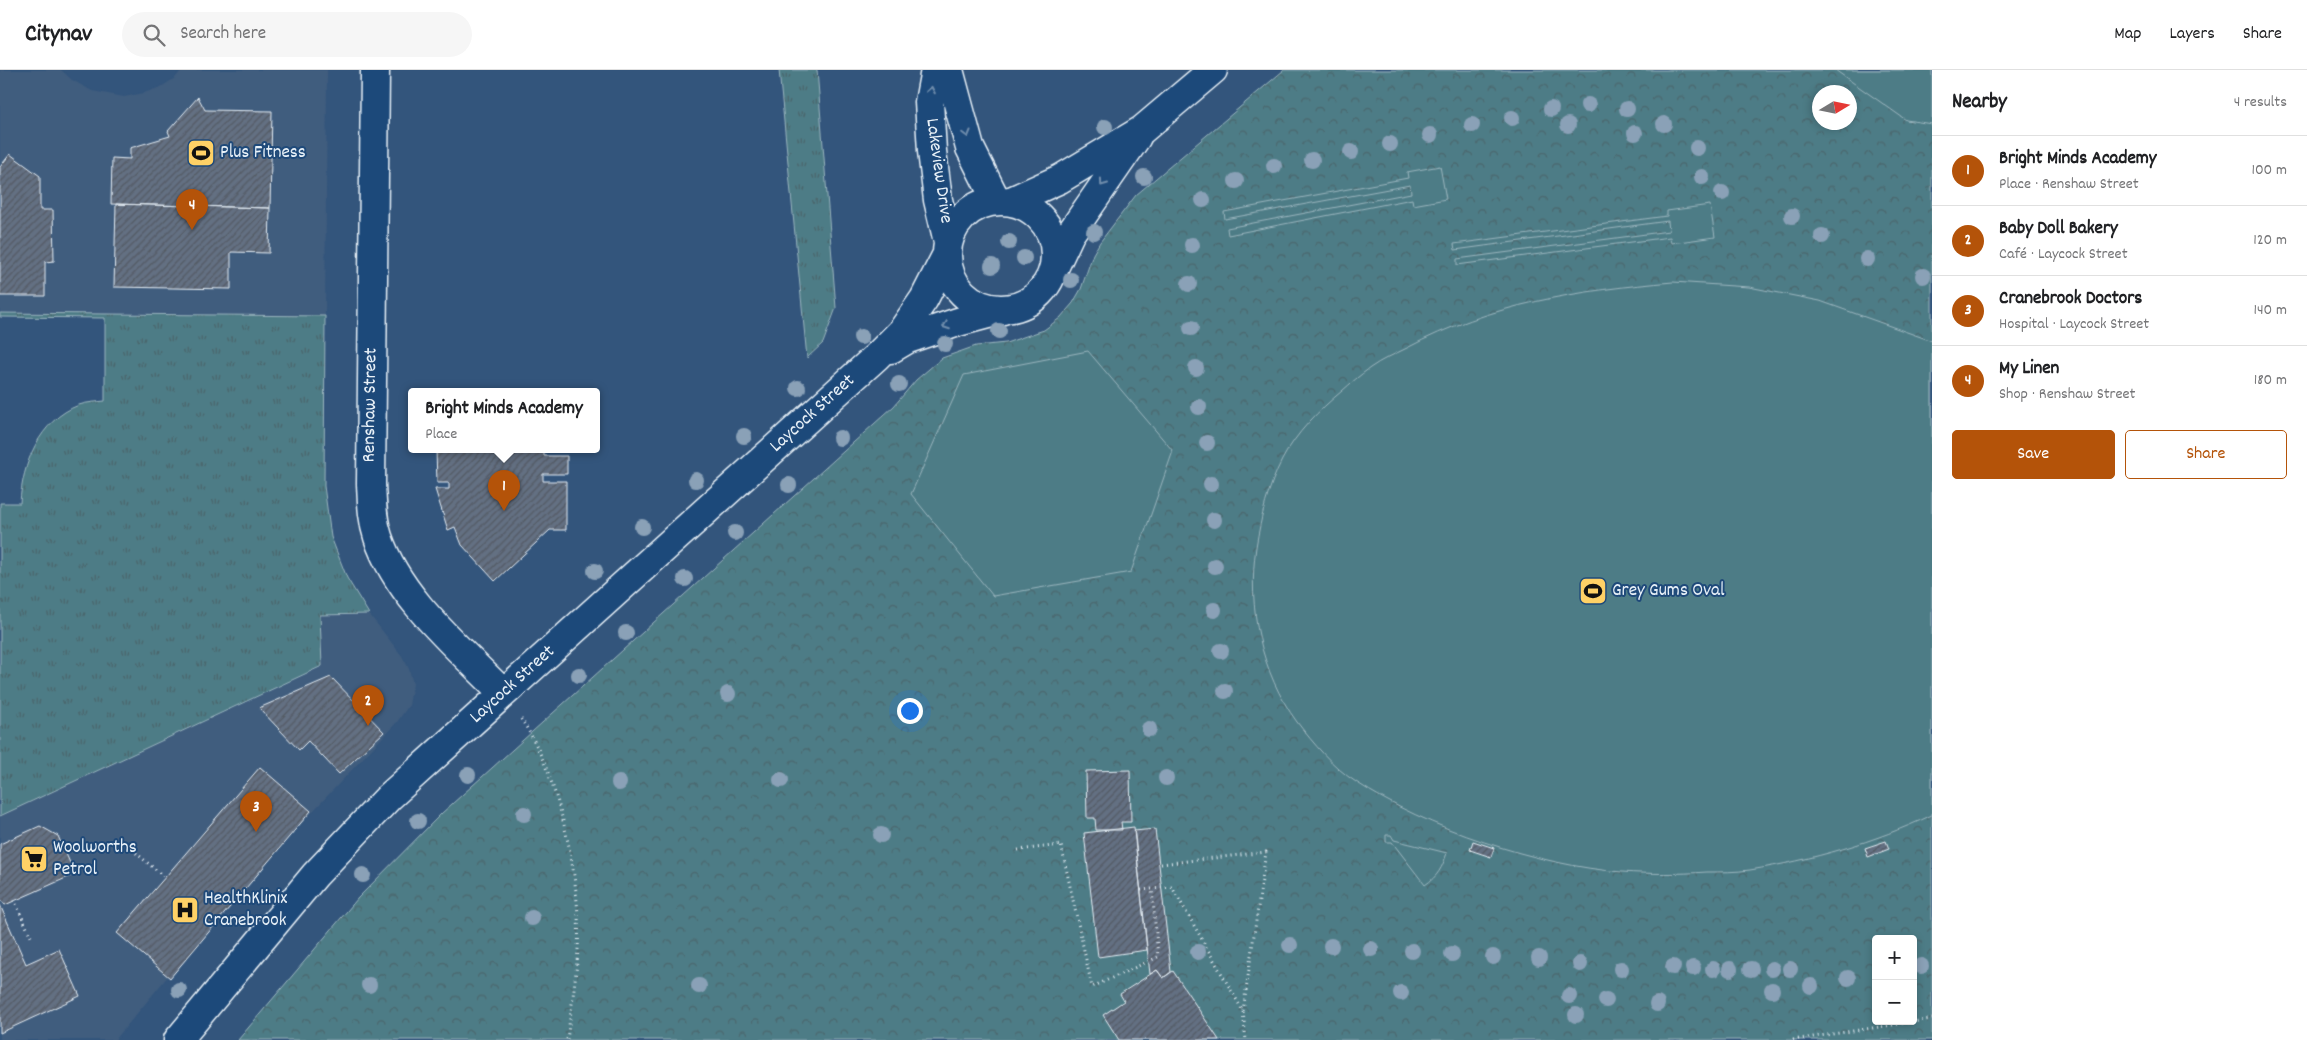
<!DOCTYPE html>
<meta charset="utf-8">
<style>
:root{--surface:#fff;--page:#f6f6f6;--text:#202124;--muted:#757577;--line:#e0e0e0;--accent:#b45309}
body{margin:0;font-family:Dekko,sans-serif;background:var(--page);color:var(--text)}
.controls{position:absolute;right:15px;bottom:15px;display:grid;overflow:hidden;border-radius:5px;box-shadow:0 2px 8px #0003}
.controls button{width:45px;height:45px;display:grid;place-items:center;padding:0;border:0;border-bottom:1px solid var(--line);background:var(--surface);color:var(--text);font:25px sans-serif}
.compass{position:absolute;left:1812px;top:15px;width:45px;height:45px;border-radius:50%;background:var(--surface);box-shadow:0 2px 8px #0003;rotate:80deg}
.you{position:absolute;left:909px;top:640px;width:18px;height:18px;margin:-12px;border:4px solid #fff;border-radius:50%;background:#1a73e8;box-shadow:0 0 0 8px #1a73e833}
.badge{display:grid;place-items:center;width:32px;height:32px;border-radius:50%;background:var(--accent);color:#fff;font-size:16px;font-weight:700}
.pin{position:absolute;translate:-50% -41px;filter:drop-shadow(0 1px 2px #0008)}
.pin::after{content:'';position:absolute;top:26px;width:18px;height:15px;background:inherit;clip-path:polygon(0 0,100% 0,50% 100%)}
.popup{position:absolute;left:408px;top:318px;width:192px;height:65px;box-sizing:border-box;display:grid;place-content:center;border-radius:5px;background:var(--surface);filter:drop-shadow(0 1px 4px #0005);font-size:16px;white-space:nowrap;color:var(--muted)}
.popup b{font-size:19px;color:var(--text)}
.popup::after{content:'';position:absolute;left:50%;top:100%;margin-left:-10px;border:10px solid transparent;border-top-color:var(--surface)}
.list{margin:0;padding:0;list-style:none}
h2{display:flex;justify-content:space-between;align-items:center;height:65px;margin:0;padding:0 20px;font-size:21px}
h2 small{font-size:16px;font-weight:400;color:var(--muted)}
.list li{display:grid;grid-template-columns:32px 1fr auto;gap:15px;align-items:center;box-sizing:border-box;height:70px;padding:0 20px;border-top:1px solid var(--line)}
.list b{display:block;font-size:19px;white-space:nowrap}
.list p{margin:0;font-size:16px;white-space:nowrap;color:var(--muted)}
.list em{font-size:16px;font-style:normal;color:var(--muted)}
.actions{display:flex;gap:10px;padding:15px 20px}
.actions a{flex:1;padding:11px 0;border:1px solid var(--accent);border-radius:5px;text-align:center;font-size:18px;color:var(--accent)}
.actions .main{background:var(--accent);color:#fff}
.icon{flex:none;width:28px;height:28px;fill:none;stroke:currentColor;stroke-width:2;stroke-linecap:round;stroke-linejoin:round}
.map{position:relative;flex:none;width:1932px;height:970px;overflow:hidden}
header{display:flex;align-items:center;gap:30px;box-sizing:border-box;height:70px;padding:0 25px;background:var(--surface);border-bottom:1px solid var(--line)}
header strong{font-size:24px}
nav{display:flex;gap:28px;margin-inline-start:auto;font-size:18px}
.search{width:350px;height:45px;background:var(--page);display:flex;align-items:center;gap:12px;box-sizing:border-box;padding:0 18px;border-radius:28px;color:var(--muted);font-size:19px}
main{display:flex}
aside{flex:1;background:var(--surface)}
.map>svg:first-child{display:block}
.built{fill:#415d7e}
.grass{fill:url(#grass-tufts);stroke:#9bb6bf}
.park{fill:url(#park-crowns);stroke:#9bb6bf;fill-rule:evenodd}
.garden{fill:#4e7c86;stroke:#9bb6bf}
.building{fill:url(#building-hatch);stroke:#e8f1f8}
.lines{fill:none;stroke-linecap:round;stroke-linejoin:round}
.minor-casing{stroke:#e8f1f8;stroke-width:31}
.path{stroke:#e8f1f8;stroke-width:3;stroke-dasharray:1 4;stroke-linecap:butt}
.minor{stroke:#1f4a7a;stroke-width:28}
.tree{fill:#8aa1b7}
.oneway{stroke:#6f8dac}
.labels{text-anchor:middle;dominant-baseline:central;stroke-width:4;stroke-linejoin:round;paint-order:stroke}
.poi-label{font-size:19px;fill:#e8f1f8;stroke:#1f4a7a;text-anchor:start}
.street-label{font-size:19px;fill:#e8f1f8;stroke:#1f4a7a}
</style>
<header>
<strong>Citynav</strong>
<div class="search"><svg class="icon" aria-label="search" viewBox="0 0 24 24"><circle cx="10" cy="10" r="6"/><path d="M15 15l6 6"/></svg>Search here</div>
<nav><a>Map</a><a>Layers</a><a>Share</a></nav>
</header>
<main>
<div class="map">
<svg width="1932" height="970" viewBox="0 0 1932 970">
<defs>
<pattern id="grass-tufts" width="24" height="20" patternUnits="userSpaceOnUse" patternTransform="scale(1.25)"><rect width="24" height="20" fill="#4e7c86"/><path d="M3 7l-1-3M5 7V3M7 7l1-3M15 17l-1-3M17 17v-4M19 17l1-3" fill="none" stroke="#4a656b"/></pattern>
<pattern id="park-crowns" width="20" height="18" patternUnits="userSpaceOnUse" patternTransform="scale(1.25)"><rect width="20" height="18" fill="#4e7c86"/><path d="M2 6a3 3 0 1 1 6 0M12 15a3 3 0 1 1 6 0" fill="none" stroke="#4a656b"/></pattern>
<pattern id="building-hatch" width="6" height="6" patternUnits="userSpaceOnUse" patternTransform="scale(1.25)"><rect width="6" height="6" fill="#636f82"/><path d="M-1 1l2-2M0 6l6-6M5 7l2-2" fill="none" stroke="#535a63"/></pattern>
</defs>
<rect width="100%" height="100%" fill="#33557c"/>
<filter id="ink" filterUnits="userSpaceOnUse"><feTurbulence type="fractalNoise" baseFrequency=".02" numOctaves="2"/><feDisplacementMap in="SourceGraphic" scale="10" xChannelSelector="R" yChannelSelector="G"/><feConvolveMatrix kernelMatrix="1 2 1 2 8 2 1 2 1" color-interpolation-filters="sRGB"/></filter>
<g filter="url(#ink)">
<!-- built -->
<path class="built" d="M0,0H61L72,10L92,21L124,27L144,23L161,17L175,8L182,0H327L325,246L0,243Z
M369,544L402,586L409,599L413,614L409,635L397,652L246,812L115,970H0V746L322,597L320,545Z"/>
<!-- grass -->
<path class="grass" d="M779,0H817L836,238L823,273L807,288Z
M0,243L325,246L324,416L331,467L347,508L369,544L320,545L322,596L0,746V433H20C22,395 39,350 79,335C87,332 97,332 105,331V248L0,247Z"/>
<!-- park -->
<path class="park" d="M1284,0H1932V970H238L358,828L442,743L894,336L916,310L942,288L976,276L1006,273L1026,266L1044,260L1060,248L1073,233L1081,219L1093,184L1100,172L1136,125ZM1820,22H1850V52H1820ZM1876,869H1913V951H1876Z"/>
<!-- garden -->
<path class="garden" d="M1835,0H1932V54L1906,50Z
M1440,96L1446,129L1413,135L1412,129L1228,165L1227,158L1411,123L1410,115L1225,149L1224,142L1408,108L1407,102Z
M1710,135L1715,167L1671,173L1670,167L1457,195V189L1669,161L1668,151L1455,180L1454,174L1667,146V141Z
M1673,212L1749,217L1820,231L1932,271V745C1875,772 1812,790 1750,800C1736,802 1721,802 1707,802C1679,804 1650,804 1622,802C1540,796 1425,758 1356,712C1334,698 1313,673 1297,652C1261,603 1247,537 1256,477C1261,447 1268,417 1282,390C1296,363 1319,340 1342,321C1351,313 1360,305 1370,298C1381,290 1395,284 1407,278C1490,234 1580,220 1673,212Z
M1088,281L1173,381L1131,502L993,526L911,424L964,305Z
M1386,765H1391L1394,770L1447,783C1442,798 1438,806 1425,815L1392,772H1386Z"/>
<!-- building -->
<path class="building" d="M198,27L205,40L272,41L270,138L111,134L112,88L130,89V78L170,66L168,61Z
M10,84L40,106V140H53L54,191L45,192V226H0V97Z
M116,134L270,138L269,183L231,182V219L114,217Z
M436,380H544V386H567V404H543V411H566V460H550L495,511L462,475L455,457L448,460L435,419H449V413H437Z
M331,607L384,662L339,704L308,671L299,680L259,638Z
M260,697L311,741L170,908L117,863Z
M1130,700L1131,752H1121L1122,760H1096L1095,748H1087L1086,701Z
M40,756L58,766L75,804L5,835L2,831H0V774Z
M1134,757L1147,880L1098,887L1084,763Z
M1155,759L1171,902L1163,908L1157,900L1150,904L1134,761Z
M1473,771L1494,778L1491,787L1470,780Z
M1886,771L1889,779L1868,787L1865,778Z
M0,835L26,894L59,879L80,926L0,963Z
M1157,900L1163,908L1173,901L1219,970H1119L1103,945L1124,931L1120,924Z"/>
<g class="lines">
<!-- minor casing -->
<g class="minor-casing">
<path id="minor" d="M375,0L371,414C372,432 372,449 378,467C398,528 459,578 503,623
M935,0L929,32L932,81L938,130L948,172
M949,0L970,78L996,130
M947 185a54 54 0 1 1 108 0a54 54 0 1 1-108 0Z
M1011,131L1060,109L1142,60L1213,0
M1054,198L1070,164L1137,67
M891,279L908,269L958,252L1003,240
M178,970L315,805L389,727L876,287L902,261L924,229L947,184"/>
</g>
<!-- path -->
<path class="path" d="M521,649C559,704 582,813 578,879C576,909 571,940 567,970
M1018,780L1061,775L1092,917L1158,887L1152,819
M136,783L163,806
M1161,794L1266,782L1243,941
M1141,820L1172,817L1243,941L1246,970
M16,834L32,869
M1793,970L1932,949"/>
<!-- minor -->
<use href="#minor" class="minor"/>
</g>
<!-- trees -->
<g class="tree">
<circle cx="1588" cy="35" r="8"/>
<circle cx="1551" cy="39" r="8"/>
<circle cx="1627" cy="39" r="8"/>
<circle cx="1512" cy="48" r="8"/>
<circle cx="1664" cy="54" r="8"/>
<circle cx="1472" cy="55" r="8"/>
<circle cx="1568" cy="55" r="8"/>
<circle cx="1105" cy="57" r="8"/>
<circle cx="1635" cy="63" r="8"/>
<circle cx="1430" cy="65" r="8"/>
<circle cx="1390" cy="74" r="8"/>
<circle cx="1697" cy="78" r="8"/>
<circle cx="1351" cy="82" r="8"/>
<circle cx="1312" cy="90" r="8"/>
<circle cx="1274" cy="96" r="8"/>
<circle cx="1144" cy="107" r="8"/>
<circle cx="1702" cy="107" r="8"/>
<circle cx="1236" cy="111" r="8"/>
<circle cx="1722" cy="123" r="8"/>
<circle cx="1203" cy="130" r="8"/>
<circle cx="1792" cy="146" r="8"/>
<circle cx="1094" cy="162" r="8"/>
<circle cx="1822" cy="166" r="8"/>
<circle cx="1009" cy="172" r="8"/>
<circle cx="1192" cy="175" r="8"/>
<circle cx="1024" cy="188" r="8"/>
<circle cx="1867" cy="189" r="8"/>
<circle cx="992" cy="196" r="8"/>
<circle cx="1923" cy="206" r="8"/>
<circle cx="1071" cy="210" r="8"/>
<circle cx="1189" cy="214" r="8"/>
<circle cx="1191" cy="258" r="8"/>
<circle cx="999" cy="261" r="8"/>
<circle cx="861" cy="267" r="8"/>
<circle cx="945" cy="274" r="8"/>
<circle cx="1196" cy="298" r="8"/>
<circle cx="899" cy="314" r="8"/>
<circle cx="798" cy="318" r="8"/>
<circle cx="1199" cy="337" r="8"/>
<circle cx="744" cy="366" r="8"/>
<circle cx="840" cy="368" r="8"/>
<circle cx="1207" cy="373" r="8"/>
<circle cx="696" cy="410" r="8"/>
<circle cx="1211" cy="414" r="8"/>
<circle cx="789" cy="415" r="8"/>
<circle cx="1214" cy="450" r="8"/>
<circle cx="642" cy="457" r="8"/>
<circle cx="735" cy="463" r="8"/>
<circle cx="1215" cy="496" r="8"/>
<circle cx="595" cy="501" r="8"/>
<circle cx="685" cy="509" r="8"/>
<circle cx="1214" cy="540" r="8"/>
<circle cx="626" cy="563" r="8"/>
<circle cx="1221" cy="581" r="8"/>
<circle cx="579" cy="605" r="8"/>
<circle cx="1225" cy="621" r="8"/>
<circle cx="728" cy="624" r="8"/>
<circle cx="1149" cy="659" r="8"/>
<circle cx="468" cy="705" r="8"/>
<circle cx="1166" cy="708" r="8"/>
<circle cx="781" cy="710" r="8"/>
<circle cx="619" cy="713" r="8"/>
<circle cx="524" cy="744" r="8"/>
<circle cx="418" cy="751" r="8"/>
<circle cx="881" cy="765" r="8"/>
<circle cx="363" cy="805" r="8"/>
<circle cx="532" cy="848" r="8"/>
<circle cx="1290" cy="875" r="8"/>
<circle cx="1331" cy="876" r="8"/>
<circle cx="1371" cy="879" r="8"/>
<circle cx="1412" cy="881" r="8"/>
<circle cx="1198" cy="882" r="8"/>
<circle cx="1452" cy="884" r="8"/>
<circle cx="1493" cy="887" r="8"/>
<circle cx="1539" cy="888" r="8"/>
<circle cx="1580" cy="894" r="8"/>
<circle cx="1921" cy="896" r="8"/>
<circle cx="1673" cy="897" r="8"/>
<circle cx="1693" cy="898" r="8"/>
<circle cx="1621" cy="899" r="8"/>
<circle cx="1713" cy="899" r="8"/>
<circle cx="1730" cy="899" r="8"/>
<circle cx="1751" cy="899" r="8"/>
<circle cx="1772" cy="899" r="8"/>
<circle cx="1790" cy="899" r="8"/>
<circle cx="1848" cy="908" r="8"/>
<circle cx="369" cy="915" r="8"/>
<circle cx="699" cy="916" r="8"/>
<circle cx="1811" cy="916" r="8"/>
<circle cx="179" cy="920" r="8"/>
<circle cx="1772" cy="920" r="8"/>
<circle cx="1401" cy="923" r="8"/>
<circle cx="1569" cy="926" r="8"/>
<circle cx="1606" cy="930" r="8"/>
<circle cx="1657" cy="934" r="8"/>
<circle cx="1576" cy="945" r="8"/>
</g>
<!-- one-way arrows -->
<defs><path id="oneway-chevron" d="M-2-3.5L2.5 0L-2 3.5" fill="none" stroke-width="1.6" stroke-linecap="round" stroke-linejoin="round" transform="scale(1.25)"/></defs>
<g class="oneway">
<use href="#oneway-chevron" transform="translate(931 20) rotate(-79)"/>
<use href="#oneway-chevron" transform="translate(967 64) rotate(75)"/>
<use href="#oneway-chevron" transform="translate(1103 113) rotate(126)"/>
<use href="#oneway-chevron" transform="translate(946 256) rotate(160)"/>
</g>
</g>
<!-- icons -->
<defs>
<g id="stadium-square" transform="scale(1.4375)"><rect x="-9" y="-9" width="18" height="18" rx="4" fill="#ffd166" stroke="#1f4a7a"/><path d="M0-5a6.5 5 0 1 0 0 10a6.5 5 0 1 0 0-10ZM-3.5-1.8h7v3.6h-7Z" fill="#111"/></g>
<g id="supermarket-square" transform="scale(1.4375)"><rect x="-9" y="-9" width="18" height="18" rx="4" fill="#ffd166" stroke="#1f4a7a"/><path d="M-6-5.5h2.5l.6 2H6L4.5 2H-2.5L-4.4-4H-6ZM-1.5 3.2a1.3 1.3 0 1 0 .1 0ZM3 3.2a1.3 1.3 0 1 0 .1 0Z" fill="#111"/></g>
<g id="hospital-square" transform="scale(1.4375)"><rect x="-9" y="-9" width="18" height="18" rx="4" fill="#ffd166" stroke="#1f4a7a"/><path d="M-5-5h3v3.5h4V-5h3V5h-3V1.5h-4V5h-3Z" fill="#111"/></g>
</defs>
<g fill-rule="evenodd">
<use href="#stadium-square" x="201" y="83"/>
<use href="#stadium-square" x="1593" y="521"/>
<use href="#supermarket-square" x="34" y="789"/>
<use href="#hospital-square" x="185" y="840"/>
</g>
<g class="labels">
<!-- poi labels -->
<g class="poi-label">
<text x="220" y="83">Plus Fitness</text>
<text x="1612" y="521">Grey Gums Oval</text>
<text x="53" y="778">Woolworths<tspan x="53" dy="22">Petrol</tspan></text>
<text x="204" y="829">HealthKlinix<tspan x="204" dy="22">Cranebrook</tspan></text>
</g>
<!-- street labels -->
<g class="street-label">
<text transform="translate(938 101) rotate(82)">Lakeview Drive</text>
<text transform="translate(371 335) rotate(-89)">Renshaw Street</text>
<text transform="translate(813 344) rotate(-42)">Laycock Street</text>
<text transform="translate(513 615) rotate(-42)">Laycock Street</text>
</g>
</g>
</svg>
<div class="controls">
<button>+</button>
<button>−</button>
</div>
<svg class="compass" viewBox="-18 -18 36 36"><path d="M0-13l5 13h-10z" fill="#e53935"/><path d="M0 13l5-13h-10z" fill="#757577"/></svg>
<div class="you"></div>
<div class="pin badge" style="left:504px;top:441px">1</div>
<div class="popup"><b>Bright Minds Academy</b>Place</div>
<div class="pin badge" style="left:368px;top:656px">2</div>
<div class="pin badge" style="left:256px;top:762px">3</div>
<div class="pin badge" style="left:192px;top:160px">4</div>
</div>
<aside>
<h2>Nearby<small>4 results</small></h2>
<ul class="list">
<li><span class="badge">1</span><div><b>Bright Minds Academy</b><p>Place · Renshaw Street</p></div><em>100 m</em></li>
<li><span class="badge">2</span><div><b>Baby Doll Bakery</b><p>Café · Laycock Street</p></div><em>120 m</em></li>
<li><span class="badge">3</span><div><b>Cranebrook Doctors</b><p>Hospital · Laycock Street</p></div><em>140 m</em></li>
<li><span class="badge">4</span><div><b>My Linen</b><p>Shop · Renshaw Street</p></div><em>180 m</em></li>
</ul>
<div class="actions"><a class="main">Save</a><a>Share</a></div>
</aside>
</main>
